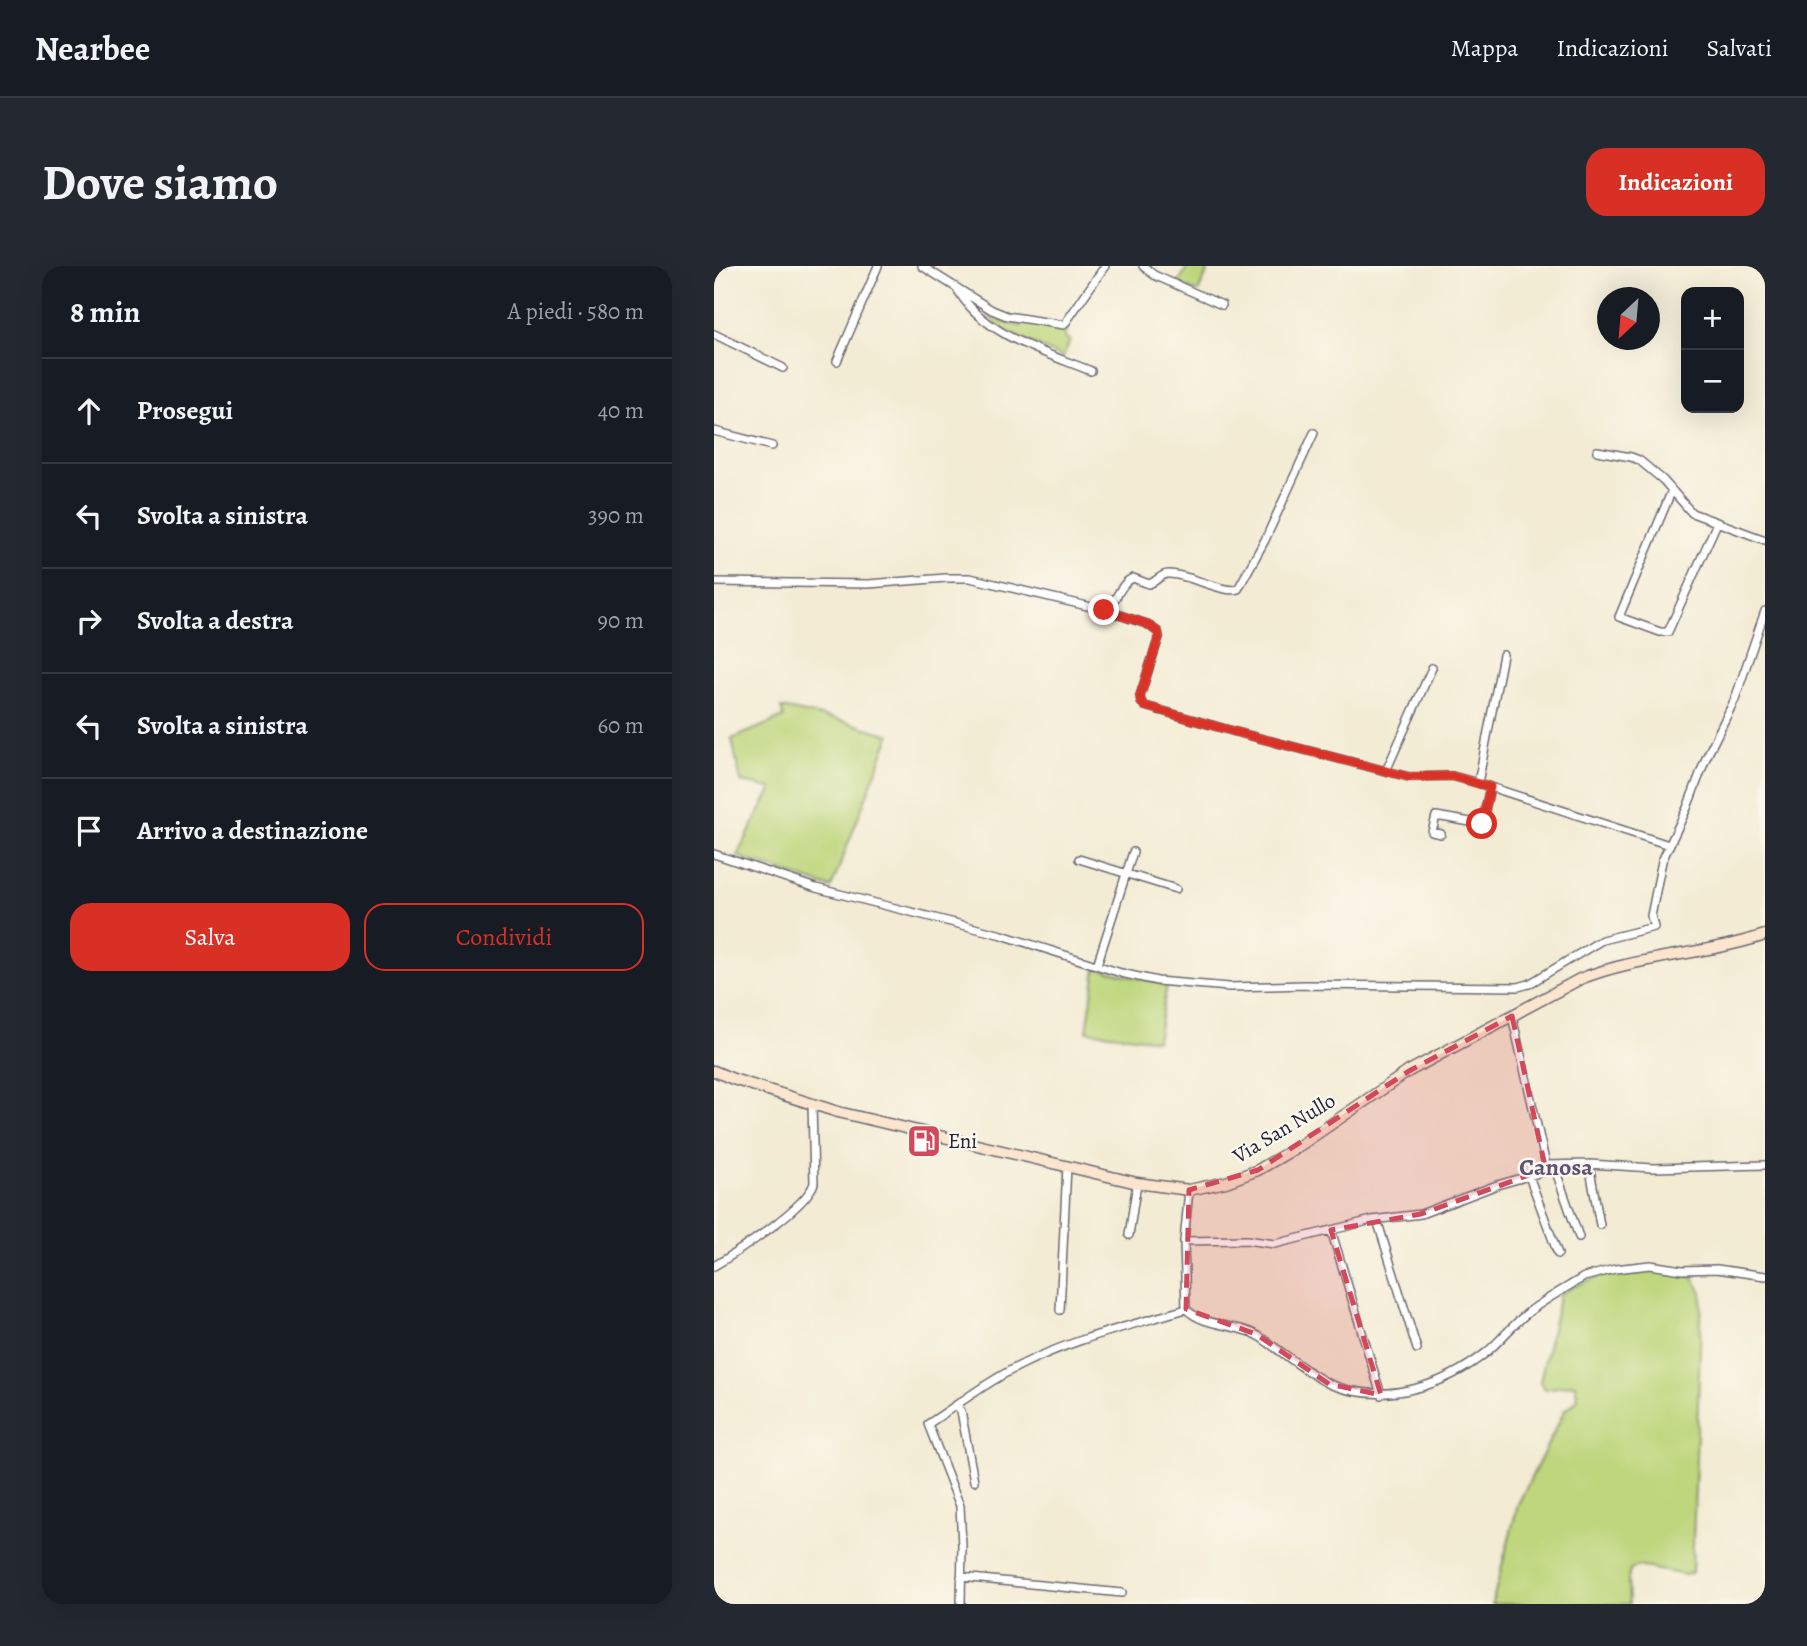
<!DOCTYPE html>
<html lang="it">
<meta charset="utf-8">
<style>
:root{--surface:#171b24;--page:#242831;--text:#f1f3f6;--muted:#9ea1a6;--line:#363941;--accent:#d93025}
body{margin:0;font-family:Alegreya,serif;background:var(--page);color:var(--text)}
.controls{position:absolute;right:21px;top:21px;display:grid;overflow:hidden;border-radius:14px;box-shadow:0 7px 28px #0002}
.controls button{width:63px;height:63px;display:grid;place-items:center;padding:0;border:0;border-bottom:2px solid var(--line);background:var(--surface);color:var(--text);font:35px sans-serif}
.compass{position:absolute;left:883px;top:21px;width:63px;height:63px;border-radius:50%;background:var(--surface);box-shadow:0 7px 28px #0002;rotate:206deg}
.stop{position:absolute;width:21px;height:21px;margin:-16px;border:5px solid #d93025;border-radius:50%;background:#fff}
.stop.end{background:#d93025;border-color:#fff;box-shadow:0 2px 7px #0008}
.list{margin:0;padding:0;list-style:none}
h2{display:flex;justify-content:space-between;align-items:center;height:91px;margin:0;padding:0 28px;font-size:30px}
h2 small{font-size:23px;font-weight:400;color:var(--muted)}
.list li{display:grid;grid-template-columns:46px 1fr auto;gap:21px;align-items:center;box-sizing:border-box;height:105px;padding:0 28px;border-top:2px solid var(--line)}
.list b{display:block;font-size:26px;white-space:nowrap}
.list em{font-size:23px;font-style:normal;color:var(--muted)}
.actions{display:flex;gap:14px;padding:21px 28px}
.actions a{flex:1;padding:16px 0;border:2px solid var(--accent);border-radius:21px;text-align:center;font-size:24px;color:var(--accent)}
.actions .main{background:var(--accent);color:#fff}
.icon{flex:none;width:38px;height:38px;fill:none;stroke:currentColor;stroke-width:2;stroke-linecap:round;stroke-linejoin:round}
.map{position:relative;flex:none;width:1051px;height:1338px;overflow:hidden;border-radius:21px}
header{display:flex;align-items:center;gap:42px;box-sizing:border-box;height:98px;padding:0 35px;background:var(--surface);border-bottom:2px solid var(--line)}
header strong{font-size:33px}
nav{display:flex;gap:38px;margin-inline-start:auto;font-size:24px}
.intro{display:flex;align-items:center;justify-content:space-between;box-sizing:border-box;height:168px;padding:0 42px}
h1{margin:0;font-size:49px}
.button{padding:18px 32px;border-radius:21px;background:var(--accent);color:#fff;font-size:24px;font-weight:700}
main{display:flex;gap:42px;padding:0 42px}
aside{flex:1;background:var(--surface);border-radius:21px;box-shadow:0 7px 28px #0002}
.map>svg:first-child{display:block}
.green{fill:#bed67b;stroke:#707c5b;stroke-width:2}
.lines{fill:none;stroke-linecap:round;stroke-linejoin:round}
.street-casing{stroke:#6b6870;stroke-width:10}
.secondary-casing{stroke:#6b6870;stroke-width:13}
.street{stroke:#fff;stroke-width:7}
.secondary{stroke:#fbe5cf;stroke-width:10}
.route{stroke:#d93025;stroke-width:9}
.marked{fill:#d1495b;fill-opacity:0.2;stroke:#d1495b;stroke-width:5;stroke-dasharray:14 9;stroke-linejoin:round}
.labels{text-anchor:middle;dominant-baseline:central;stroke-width:5;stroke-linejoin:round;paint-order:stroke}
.street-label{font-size:21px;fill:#22223b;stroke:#fbf7ec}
.poi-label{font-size:21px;fill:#22223b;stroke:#fbf7ec;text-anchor:start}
.quarter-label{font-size:24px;font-weight:bold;fill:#5b5276;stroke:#fbf7ec}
</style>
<header>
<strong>Nearbee</strong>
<nav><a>Mappa</a><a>Indicazioni</a><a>Salvati</a></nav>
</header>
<div class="intro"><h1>Dove siamo</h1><a class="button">Indicazioni</a></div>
<main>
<aside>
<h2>8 min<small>A piedi · 580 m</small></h2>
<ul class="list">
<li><svg class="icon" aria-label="ahead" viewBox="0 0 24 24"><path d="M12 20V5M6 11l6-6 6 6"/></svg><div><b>Prosegui</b></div><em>40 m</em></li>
<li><svg class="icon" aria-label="left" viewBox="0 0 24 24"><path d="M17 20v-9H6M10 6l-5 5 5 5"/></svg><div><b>Svolta a sinistra</b></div><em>390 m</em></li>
<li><svg class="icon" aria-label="right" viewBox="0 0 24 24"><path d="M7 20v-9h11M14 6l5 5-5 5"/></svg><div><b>Svolta a destra</b></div><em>90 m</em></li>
<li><svg class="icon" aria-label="left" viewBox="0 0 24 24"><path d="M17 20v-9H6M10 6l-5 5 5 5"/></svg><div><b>Svolta a sinistra</b></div><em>60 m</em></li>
<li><svg class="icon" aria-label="arrive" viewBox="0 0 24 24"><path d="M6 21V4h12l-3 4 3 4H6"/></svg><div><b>Arrivo a destinazione</b></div></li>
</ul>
<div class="actions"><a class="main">Salva</a><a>Condividi</a></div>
</aside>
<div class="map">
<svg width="1051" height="1338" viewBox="0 0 1051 1338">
<rect width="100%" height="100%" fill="#fbf7ec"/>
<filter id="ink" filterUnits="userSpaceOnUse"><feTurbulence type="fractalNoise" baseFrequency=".0143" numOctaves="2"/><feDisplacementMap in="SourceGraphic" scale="14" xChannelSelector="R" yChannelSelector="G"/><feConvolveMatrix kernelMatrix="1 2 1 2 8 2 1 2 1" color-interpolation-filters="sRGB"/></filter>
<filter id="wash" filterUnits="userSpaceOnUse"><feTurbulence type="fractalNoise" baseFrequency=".00686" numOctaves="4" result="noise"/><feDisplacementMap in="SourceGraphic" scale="28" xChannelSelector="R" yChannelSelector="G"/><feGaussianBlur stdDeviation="1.57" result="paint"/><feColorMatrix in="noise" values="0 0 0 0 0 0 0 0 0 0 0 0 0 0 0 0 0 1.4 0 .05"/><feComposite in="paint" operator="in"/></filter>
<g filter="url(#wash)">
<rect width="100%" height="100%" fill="#f3ebd3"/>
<!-- green -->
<path class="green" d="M474,0H496L484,26L464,18Z
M275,46L288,51L287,56L307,60L308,56L353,63L350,71L356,74L349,92L286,63L274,48Z
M67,442L122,453L176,469L117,622L23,590L58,522L27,516L18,473L70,451Z
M382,702L453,719L443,774L373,765Z
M946,1003L979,1011L988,1026L978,1306L976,1308L971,1309L924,1300L916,1304L914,1312L915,1338H778L804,1238L851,1144L864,1134L861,1118L831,1123L826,1116L846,1028C882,1008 905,1004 946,1003Z"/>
</g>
<g filter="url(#ink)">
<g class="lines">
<!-- street casing -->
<g class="street-casing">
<path id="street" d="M208,0L278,44L293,50L350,59L391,0
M429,0L440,9L508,39
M242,21C268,69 330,86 377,105
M0,68L69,102
M123,95L164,0
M0,165L58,180
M883,185L917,191L925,194L949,214L978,247L1051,274
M958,224L905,351L946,366H954L1003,257
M0,316L154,318L232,312H256L390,344L433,358L444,366L445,371L426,430L427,436L431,440L522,466L695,511L738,510L764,517L955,579
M392,344C403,335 406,317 419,312L435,318C442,316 447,308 454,308C472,307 510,328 524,323L551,274L600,167
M672,505L718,402
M764,517L789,389
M727,568L718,566L722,550L768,558L776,521
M0,588L102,622L288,669L407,707L443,715L515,721L591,719L804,721L815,718L888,674L940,661L937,650L948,595L973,542L992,492L1021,433L1051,345
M365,593L462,623
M383,699L419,586
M798,750L832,899L875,898L939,902L1051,899
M875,898L886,959
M815,910L844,988
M475,924L470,975L472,1043C491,1062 524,1057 546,1071C566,1084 598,1111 618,1119C671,1139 729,1121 773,1086C788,1073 800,1057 816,1045C833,1032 852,1022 870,1011L901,1003L936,999L968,1004L1003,1003L1051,1010
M663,954L703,1083
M617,964L667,1129
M415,969L423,917
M470,975L532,974L561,978L658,954L707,948L783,919L832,905L840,900L865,971
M0,1000C22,987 94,940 100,917L98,838
M346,1044L353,900
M243,1140L247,1145L260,1215
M247,1311L408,1327
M247,1338L248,1279L246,1240L214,1158C244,1139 272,1116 305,1100C358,1073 415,1060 472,1043"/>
</g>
<!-- secondary casing -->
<g class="secondary-casing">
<path id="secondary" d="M0,805L19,813L124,846L423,917L475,924L512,916L544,904L585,880L695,805L866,713C926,689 991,689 1051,669"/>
</g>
<!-- street -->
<use href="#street" class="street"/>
<!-- secondary -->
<use href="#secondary" class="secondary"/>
</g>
</g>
<g class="lines" filter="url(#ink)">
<!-- route -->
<path class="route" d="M390,344L433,358L444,366L445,371L426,430L427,436L431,440L522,466L695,511L738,510L776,521L768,558"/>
</g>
<!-- marked area -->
<path class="marked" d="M798,750L831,900H840L707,948L617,964L667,1129L615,1118L542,1068L472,1043L475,924L544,904L695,805Z"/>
<!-- icons -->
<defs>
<g id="fuel-square" transform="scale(1.75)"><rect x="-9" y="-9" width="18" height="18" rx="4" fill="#d1495b" stroke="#fbf7ec"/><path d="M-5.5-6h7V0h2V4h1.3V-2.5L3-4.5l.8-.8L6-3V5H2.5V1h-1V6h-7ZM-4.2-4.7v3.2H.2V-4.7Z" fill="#fff"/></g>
</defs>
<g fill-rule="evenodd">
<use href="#fuel-square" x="210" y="875"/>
</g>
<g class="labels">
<!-- street labels -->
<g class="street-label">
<text transform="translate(570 862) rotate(-31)">Via San Nullo</text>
</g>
<!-- poi labels -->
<g class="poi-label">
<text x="234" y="875">Eni</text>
</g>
<!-- quarter labels -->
<g class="quarter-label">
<text x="842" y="901">Canosa</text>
</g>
</g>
</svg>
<div class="controls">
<button>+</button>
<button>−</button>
</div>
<svg class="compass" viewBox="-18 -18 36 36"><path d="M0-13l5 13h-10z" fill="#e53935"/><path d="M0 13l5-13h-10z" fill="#9ea1a6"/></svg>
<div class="stop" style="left:768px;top:558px"></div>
<div class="stop end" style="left:390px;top:344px"></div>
</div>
</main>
